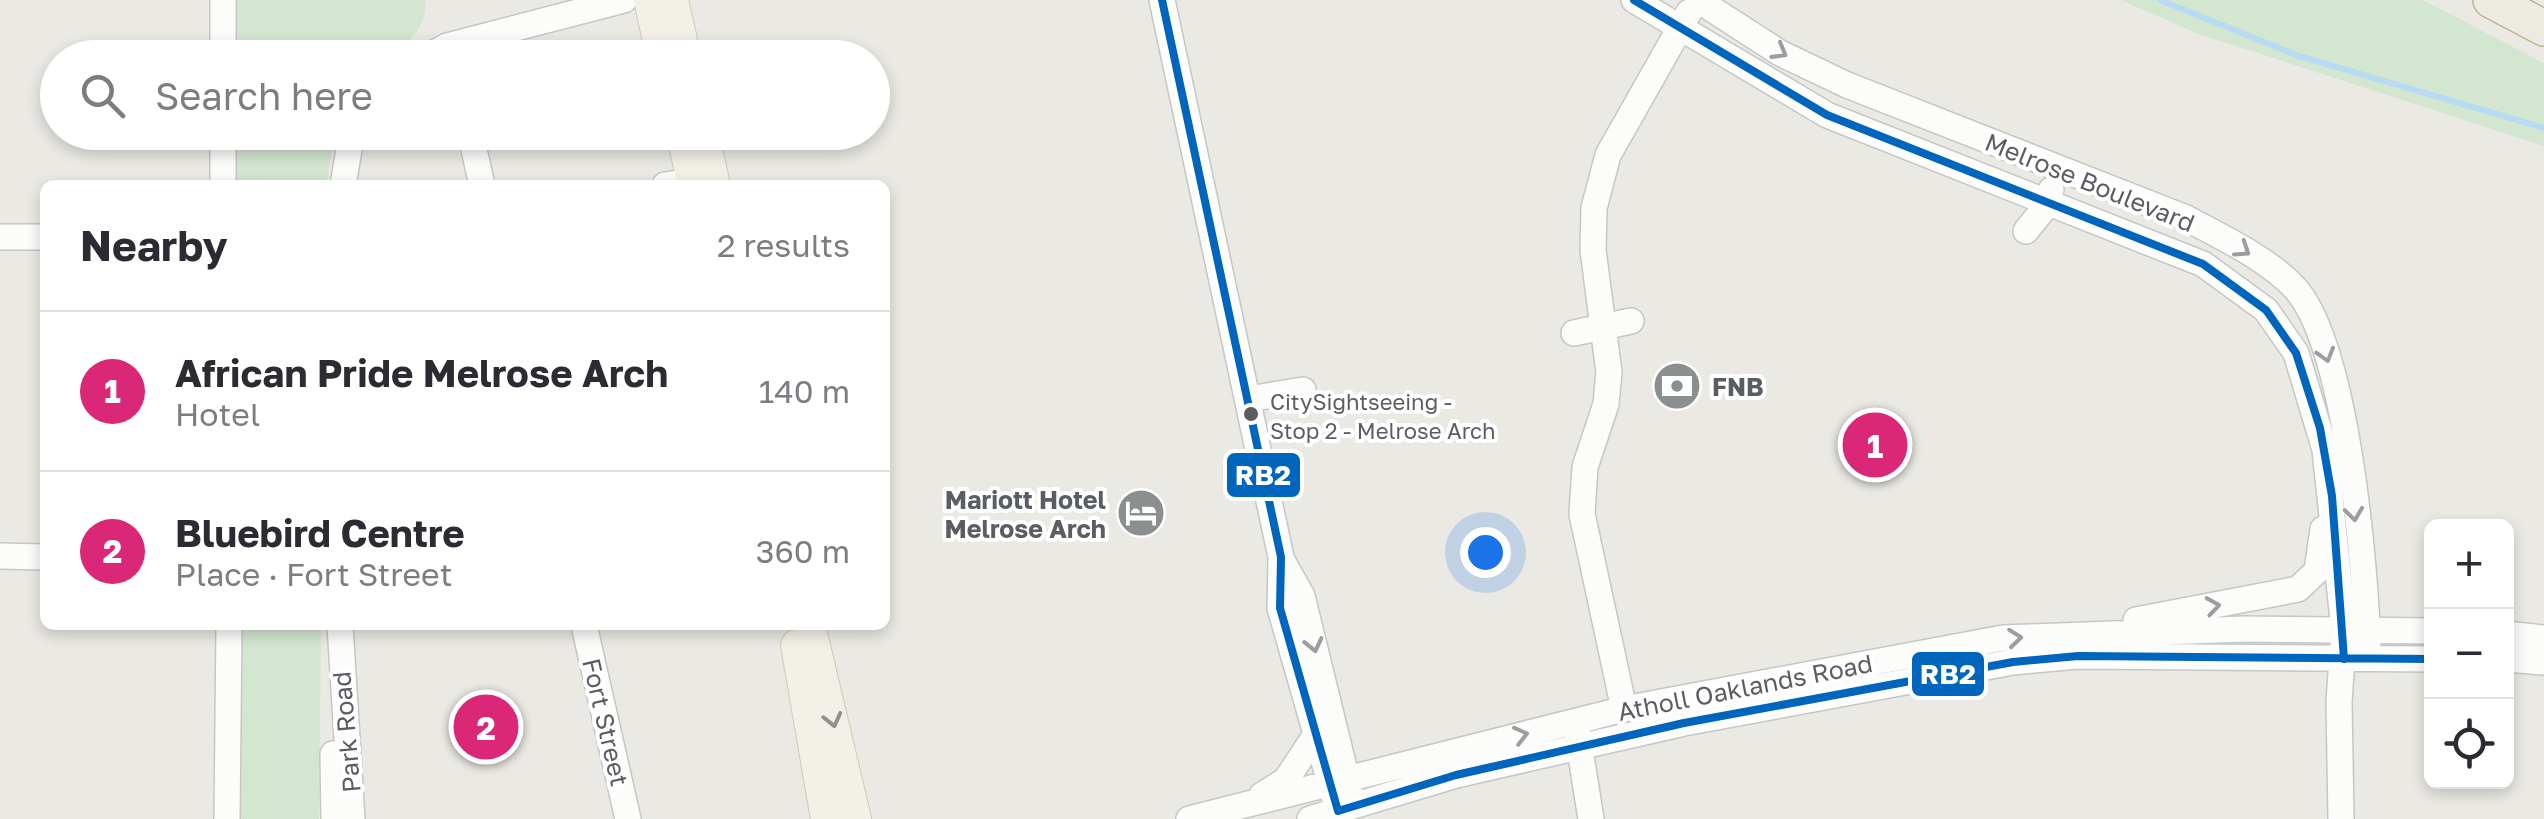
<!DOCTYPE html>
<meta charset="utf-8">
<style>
:root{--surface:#fff;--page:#f7f7f7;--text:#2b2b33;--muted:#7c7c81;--line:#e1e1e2;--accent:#db2777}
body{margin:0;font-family:"Golos Text",sans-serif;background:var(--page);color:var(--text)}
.controls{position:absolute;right:30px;bottom:30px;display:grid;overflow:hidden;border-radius:15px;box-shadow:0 5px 15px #0003}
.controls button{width:90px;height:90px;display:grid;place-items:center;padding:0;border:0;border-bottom:2px solid var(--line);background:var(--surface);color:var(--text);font:50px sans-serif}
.you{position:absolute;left:1485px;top:552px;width:35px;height:35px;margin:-25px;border:8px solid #fff;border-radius:50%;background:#1a73e8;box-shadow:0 0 0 15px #1a73e833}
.badge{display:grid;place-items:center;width:65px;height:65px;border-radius:50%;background:var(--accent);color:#fff;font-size:32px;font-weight:700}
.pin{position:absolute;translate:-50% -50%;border:5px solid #fff;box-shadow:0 2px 10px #0006}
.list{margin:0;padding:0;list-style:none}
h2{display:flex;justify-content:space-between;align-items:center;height:130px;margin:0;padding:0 40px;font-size:42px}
h2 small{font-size:32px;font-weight:400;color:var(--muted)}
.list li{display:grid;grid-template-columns:65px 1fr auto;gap:30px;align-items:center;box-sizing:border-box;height:160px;padding:0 40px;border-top:2px solid var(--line)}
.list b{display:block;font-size:38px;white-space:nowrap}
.list p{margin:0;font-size:32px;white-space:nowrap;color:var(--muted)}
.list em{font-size:32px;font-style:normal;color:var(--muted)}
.icon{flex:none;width:55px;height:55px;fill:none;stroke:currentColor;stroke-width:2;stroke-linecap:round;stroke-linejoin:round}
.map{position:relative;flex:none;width:2544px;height:819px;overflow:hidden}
.search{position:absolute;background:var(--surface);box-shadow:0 5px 15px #0003;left:40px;top:40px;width:850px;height:110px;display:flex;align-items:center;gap:25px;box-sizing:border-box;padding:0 35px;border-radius:55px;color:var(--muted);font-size:38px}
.panel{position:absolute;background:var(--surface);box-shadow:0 5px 15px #0003;left:40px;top:180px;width:850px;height:450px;border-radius:15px}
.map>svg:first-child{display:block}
.green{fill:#d2e6d0}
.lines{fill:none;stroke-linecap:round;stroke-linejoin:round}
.stream{stroke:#b9daf3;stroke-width:6}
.minor-casing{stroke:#c6c6c5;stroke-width:28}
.major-casing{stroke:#d1c9b3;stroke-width:32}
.highway-casing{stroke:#bfb394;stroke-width:38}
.minor{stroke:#fcfcfb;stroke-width:25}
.major{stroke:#f2f0e7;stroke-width:30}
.highway{stroke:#edebe1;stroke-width:35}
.bus-1-casing{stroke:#fff;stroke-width:15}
.bus-1{stroke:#0065bd;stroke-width:8}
.oneway{stroke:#9b9d9f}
.oneway2{stroke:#8f9191}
.bus-dot{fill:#5a5e62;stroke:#fff;stroke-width:4}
.labels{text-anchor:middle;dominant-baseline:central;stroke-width:8;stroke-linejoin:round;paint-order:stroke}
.bus-label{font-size:22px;fill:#5a5e62;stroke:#fff;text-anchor:start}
.street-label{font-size:25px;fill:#5a5e62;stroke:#fff}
.poi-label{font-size:25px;font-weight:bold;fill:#5a5e62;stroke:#fff;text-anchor:start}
.line-badge{stroke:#fff;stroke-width:4}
.badge-label{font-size:28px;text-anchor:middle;font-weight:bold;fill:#fff}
</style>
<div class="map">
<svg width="2544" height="819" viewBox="0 0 2544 819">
<rect width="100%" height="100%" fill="#eae9e4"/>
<!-- green -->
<path class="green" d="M236,0H425C428,26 408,46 383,56C366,63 262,58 236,57Z
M2121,0H2423L2544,63V146L2196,33Z
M236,133H335L326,185H236Z
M237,625H321L319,819H237Z"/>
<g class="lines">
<!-- stream -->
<path class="stream" d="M2160,0L2299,56L2544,128"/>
<!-- minor casing -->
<g class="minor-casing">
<path id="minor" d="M223,0V58
M1162,0L1281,557L1280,608L1335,800
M1634,0L1827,115L2203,264L2266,310L2296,353L2325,450L2344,630L2339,702L2341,819
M1698,0L1780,53L1847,85L2186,218C2221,237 2267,258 2295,288C2347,346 2365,565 2368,645
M425,58L447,46L624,0
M223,132V185
M470,132L482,185
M343,185L352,132
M665,185L692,181
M2026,231L2047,205L2051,190
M0,237H45
M1574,333L1631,321
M1249,399L1303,390
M0,556L45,557
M1283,562L1302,596L1351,796
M2136,620L2298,589L2317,571L2323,529
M340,625L352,819
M584,625L628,819
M2506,634L2544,638
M2506,659L2544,662
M1624,709L1582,514L1585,467L1606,404L1609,372L1593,250L1594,208L1608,155L1689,12
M1577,731L1591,819
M333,754L334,819
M1262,795L1286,780L1315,736
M227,819L229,625
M1189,819L1624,709L2003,638L2244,629L2432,631
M1310,819L1456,775L1684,723L2013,662L2078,656L2432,659"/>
</g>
<!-- major casing -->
<g class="major-casing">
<path id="major" d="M649,0L662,58
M673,0L686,58
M681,132L693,185
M703,132L715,185
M810,625L856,819
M796,645L826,819"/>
</g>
<!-- highway casing -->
<g class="highway-casing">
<path id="highway" d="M2491,0L2544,28"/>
</g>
<!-- minor -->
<use href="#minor" class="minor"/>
<!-- major -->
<use href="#major" class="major"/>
<!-- highway -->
<use href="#highway" class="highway"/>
<!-- bus-1 casing -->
<g class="bus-1-casing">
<path id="bus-1" d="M1162,0L1281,557L1280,608L1338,811L1456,775L1684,723L2013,662L2078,656L2432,659
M1634,0L1827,115L2203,264L2266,310L2296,353L2320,428L2332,496L2344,659"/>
</g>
<!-- bus-1 -->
<use href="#bus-1" class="bus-1"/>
</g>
<!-- one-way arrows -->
<defs><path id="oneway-chevron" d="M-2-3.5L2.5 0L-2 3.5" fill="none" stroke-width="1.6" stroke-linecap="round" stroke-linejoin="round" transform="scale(2.5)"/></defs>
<g class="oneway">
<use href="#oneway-chevron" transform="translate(1780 52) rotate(30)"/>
<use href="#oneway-chevron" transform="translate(2243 250) rotate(34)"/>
<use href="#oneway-chevron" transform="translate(2326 355) rotate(74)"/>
<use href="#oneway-chevron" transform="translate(2354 514) rotate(83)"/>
<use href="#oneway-chevron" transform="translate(2213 606) rotate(-9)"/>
<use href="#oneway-chevron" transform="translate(2015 638) rotate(-6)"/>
<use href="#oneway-chevron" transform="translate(1314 645) rotate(77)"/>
<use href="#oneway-chevron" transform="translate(1521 735) rotate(-14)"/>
</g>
<use class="oneway2" href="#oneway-chevron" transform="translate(833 720) rotate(76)"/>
<!-- icons -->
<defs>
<g id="bank-disc" transform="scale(2.5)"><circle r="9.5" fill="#8c8f90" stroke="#fff"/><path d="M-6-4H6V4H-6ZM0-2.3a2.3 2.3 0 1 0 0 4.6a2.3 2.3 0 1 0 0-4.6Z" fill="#fff"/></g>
<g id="hotel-disc" transform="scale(2.5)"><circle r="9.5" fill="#8c8f90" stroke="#fff"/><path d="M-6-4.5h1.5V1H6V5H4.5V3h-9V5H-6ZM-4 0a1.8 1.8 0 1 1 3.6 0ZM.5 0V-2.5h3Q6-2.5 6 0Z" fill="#fff"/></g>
</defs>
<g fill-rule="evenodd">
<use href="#bank-disc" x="1677" y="386"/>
<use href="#hotel-disc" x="1141" y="513"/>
</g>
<!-- markers -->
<circle class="bus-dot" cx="1251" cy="414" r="9"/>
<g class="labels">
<!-- bus labels -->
<g class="bus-label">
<text x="1270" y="401">CitySightseeing -<tspan x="1270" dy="29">Stop 2 - Melrose Arch</tspan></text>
</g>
<!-- street labels -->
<g class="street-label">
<text transform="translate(2090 182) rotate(22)">Melrose Boulevard</text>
<text transform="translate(1745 687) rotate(-11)">Atholl Oaklands Road</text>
<text transform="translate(606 722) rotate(77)">Fort Street</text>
<text transform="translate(346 732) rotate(-95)">Park Road</text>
</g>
<!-- poi labels -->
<g class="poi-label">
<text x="1712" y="386">FNB</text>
<text x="1106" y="499" text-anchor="end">Mariott Hotel<tspan x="1106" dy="29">Melrose Arch</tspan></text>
</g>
</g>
<g class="line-badge">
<rect x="1225" y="451" width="77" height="48" rx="10" fill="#0065bd"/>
<rect x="1910" y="650" width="76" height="48" rx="10" fill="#0065bd"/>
</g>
<g class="badge-label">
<text x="1263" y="485">RB2</text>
<text x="1948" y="684">RB2</text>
</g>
</svg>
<div class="controls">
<button>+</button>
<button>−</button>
<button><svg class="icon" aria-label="locate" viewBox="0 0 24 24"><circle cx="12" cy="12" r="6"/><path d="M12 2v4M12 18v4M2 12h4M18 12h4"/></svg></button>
</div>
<div class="you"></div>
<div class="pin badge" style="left:1875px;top:445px">1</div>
<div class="pin badge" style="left:486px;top:727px">2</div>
<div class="search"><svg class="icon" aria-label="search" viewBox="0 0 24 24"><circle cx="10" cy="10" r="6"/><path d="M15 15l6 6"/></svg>Search here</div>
<section class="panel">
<h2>Nearby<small>2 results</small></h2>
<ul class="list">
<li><span class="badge">1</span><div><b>African Pride Melrose Arch</b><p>Hotel</p></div><em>140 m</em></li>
<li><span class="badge">2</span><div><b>Bluebird Centre</b><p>Place · Fort Street</p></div><em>360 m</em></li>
</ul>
</section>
</div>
